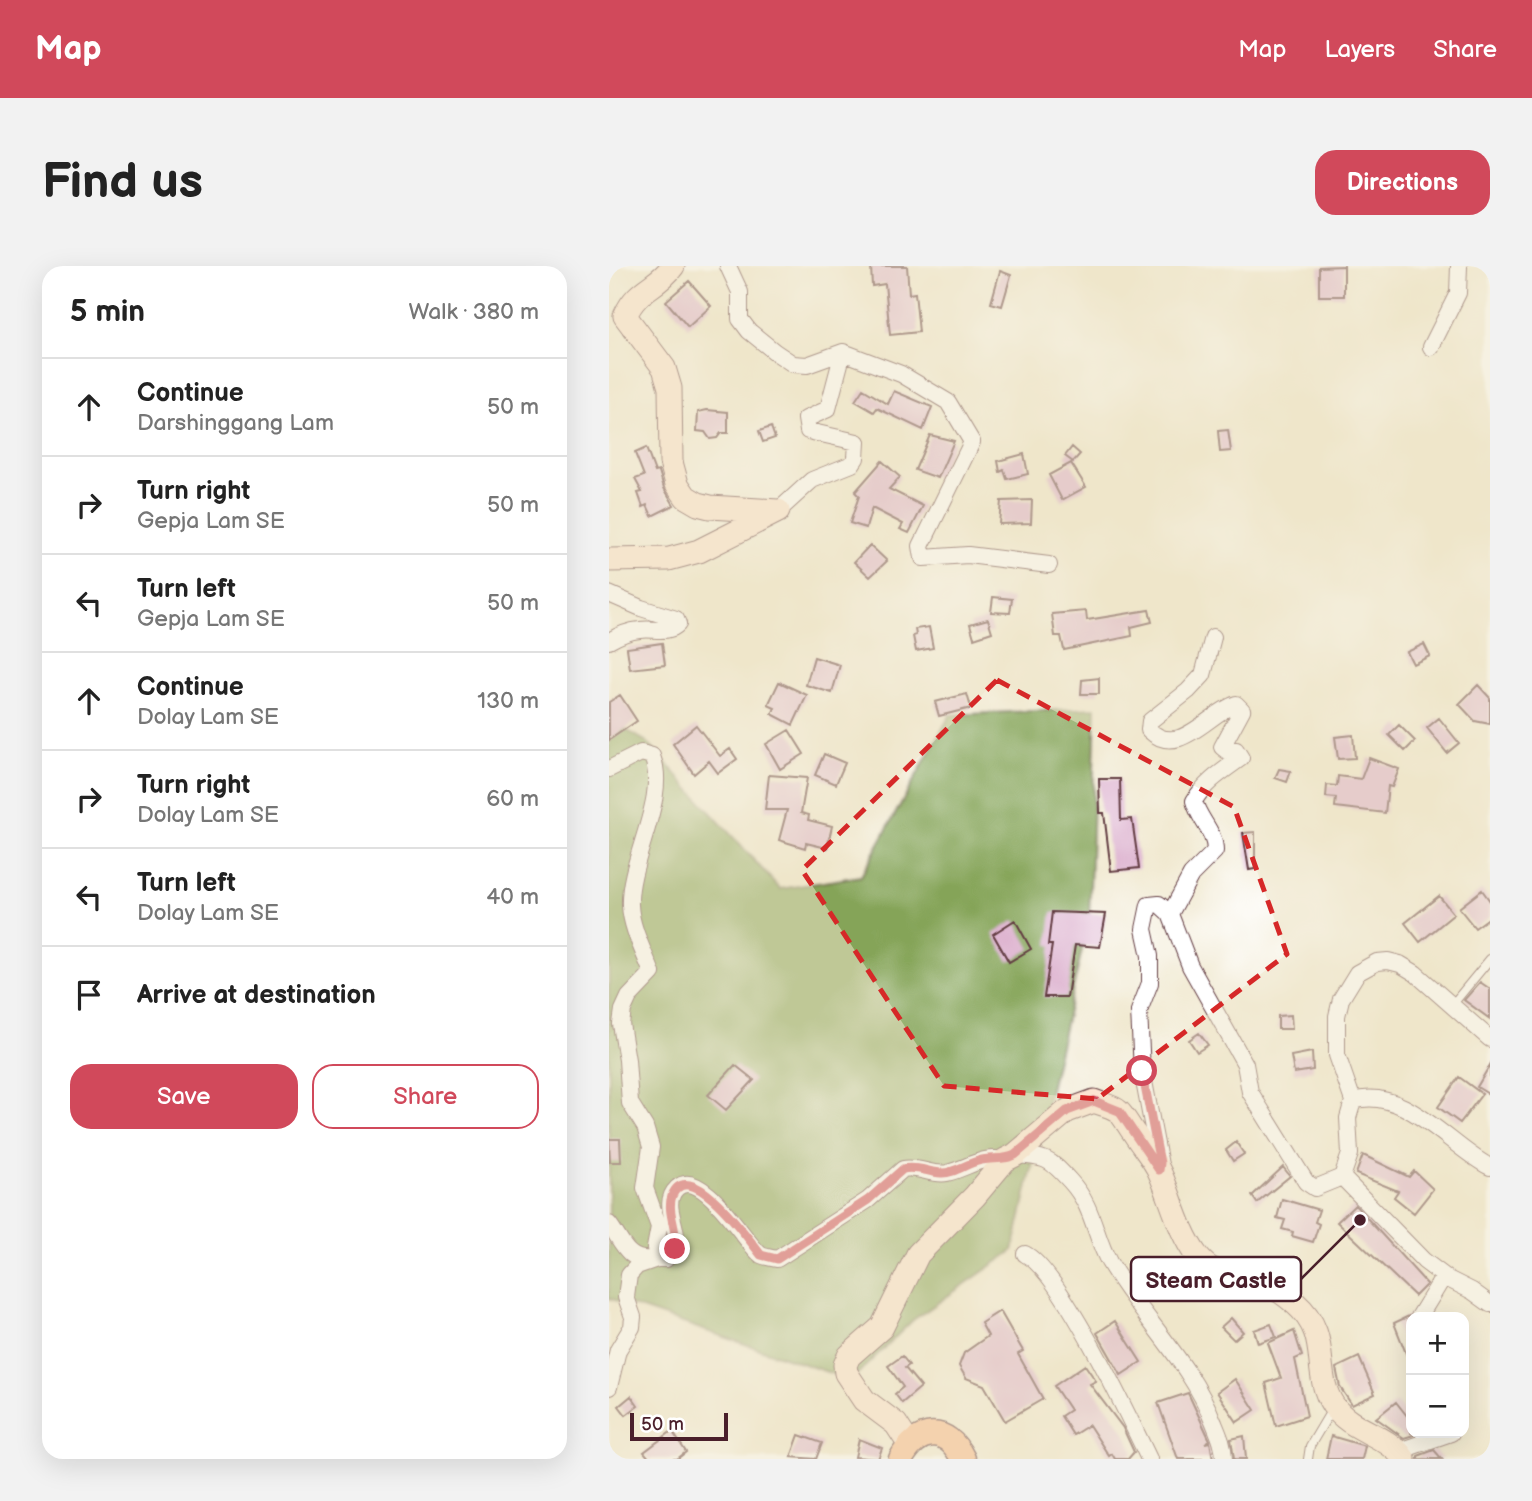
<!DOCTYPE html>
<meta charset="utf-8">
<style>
:root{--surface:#fff;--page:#f2f2f2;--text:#222;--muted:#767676;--line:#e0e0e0;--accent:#d1495b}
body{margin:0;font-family:"Balsamiq Sans",sans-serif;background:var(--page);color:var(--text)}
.controls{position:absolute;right:21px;bottom:21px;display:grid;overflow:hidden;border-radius:14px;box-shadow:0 7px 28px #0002}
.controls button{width:63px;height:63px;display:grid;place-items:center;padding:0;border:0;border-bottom:2px solid var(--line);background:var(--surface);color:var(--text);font:35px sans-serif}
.scale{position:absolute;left:21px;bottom:18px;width:98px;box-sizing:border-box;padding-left:7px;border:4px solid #4a1f2b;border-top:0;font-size:19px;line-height:24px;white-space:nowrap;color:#4a1f2b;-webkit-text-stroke:5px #fff;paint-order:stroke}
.stop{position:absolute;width:21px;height:21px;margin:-16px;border:5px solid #d1495b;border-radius:50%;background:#fff}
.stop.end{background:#d1495b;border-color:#fff;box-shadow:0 2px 7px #0008}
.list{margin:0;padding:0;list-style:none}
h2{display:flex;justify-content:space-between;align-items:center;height:91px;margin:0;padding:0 28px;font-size:30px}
h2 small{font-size:23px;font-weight:400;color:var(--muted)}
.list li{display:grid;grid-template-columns:46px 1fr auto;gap:21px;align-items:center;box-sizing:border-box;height:98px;padding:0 28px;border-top:2px solid var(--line)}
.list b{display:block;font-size:26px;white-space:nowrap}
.list p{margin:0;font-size:23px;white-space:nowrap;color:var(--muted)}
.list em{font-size:23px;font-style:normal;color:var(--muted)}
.actions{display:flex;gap:14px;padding:21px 28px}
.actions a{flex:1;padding:16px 0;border:2px solid var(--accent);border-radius:21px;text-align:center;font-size:24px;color:var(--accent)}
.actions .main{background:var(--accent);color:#fff}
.icon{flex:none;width:38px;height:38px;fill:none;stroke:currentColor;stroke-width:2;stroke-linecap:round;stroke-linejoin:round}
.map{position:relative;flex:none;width:881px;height:1193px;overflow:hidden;border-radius:21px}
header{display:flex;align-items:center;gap:42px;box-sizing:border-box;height:98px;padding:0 35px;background:var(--accent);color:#fff}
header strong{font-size:33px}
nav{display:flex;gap:38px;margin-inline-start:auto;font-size:24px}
.intro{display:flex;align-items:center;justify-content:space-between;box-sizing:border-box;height:168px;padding:0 42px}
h1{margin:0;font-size:49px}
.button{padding:18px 32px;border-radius:21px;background:var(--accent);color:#fff;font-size:24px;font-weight:700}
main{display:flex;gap:42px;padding:0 42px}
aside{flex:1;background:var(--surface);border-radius:21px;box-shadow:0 7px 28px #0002}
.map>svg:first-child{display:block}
.forest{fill:#85a458;stroke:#686242;stroke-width:2}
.building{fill:#dbaecc}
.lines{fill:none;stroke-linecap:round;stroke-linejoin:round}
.lane-casing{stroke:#633d43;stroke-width:10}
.street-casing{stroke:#633d43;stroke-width:18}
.secondary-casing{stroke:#633d43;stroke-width:25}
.primary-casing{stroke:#633d43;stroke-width:27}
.lane{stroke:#fff;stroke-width:8}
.street{stroke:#fff;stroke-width:16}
.secondary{stroke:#fde4d1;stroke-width:23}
.primary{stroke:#fbbb8d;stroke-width:24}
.route{stroke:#d1495b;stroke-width:9}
.marked{fill:none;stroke:#d62828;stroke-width:5;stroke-dasharray:14 9;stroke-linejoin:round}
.leader{fill:none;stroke:#4a1f2b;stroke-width:2.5}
.callout-dot{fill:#4a1f2b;stroke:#fff;stroke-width:2.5}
.callout{fill:#fff;stroke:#4a1f2b;stroke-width:2.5}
.callout-label{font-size:23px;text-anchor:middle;font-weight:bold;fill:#4a1f2b}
</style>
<header>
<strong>Map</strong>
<nav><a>Map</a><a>Layers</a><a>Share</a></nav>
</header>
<div class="intro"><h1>Find us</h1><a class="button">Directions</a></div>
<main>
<aside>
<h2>5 min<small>Walk · 380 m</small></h2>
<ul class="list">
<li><svg class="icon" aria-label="ahead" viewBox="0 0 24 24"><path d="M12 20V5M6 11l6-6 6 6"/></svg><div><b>Continue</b><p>Darshinggang Lam</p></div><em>50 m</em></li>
<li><svg class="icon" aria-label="right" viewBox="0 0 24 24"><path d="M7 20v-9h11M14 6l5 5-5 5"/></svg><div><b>Turn right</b><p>Gepja Lam SE</p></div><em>50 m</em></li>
<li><svg class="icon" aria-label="left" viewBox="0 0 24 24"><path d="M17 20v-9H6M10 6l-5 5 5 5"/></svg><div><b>Turn left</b><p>Gepja Lam SE</p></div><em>50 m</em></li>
<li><svg class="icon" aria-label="ahead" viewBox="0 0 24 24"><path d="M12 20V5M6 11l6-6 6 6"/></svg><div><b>Continue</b><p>Dolay Lam SE</p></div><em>130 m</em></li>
<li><svg class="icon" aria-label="right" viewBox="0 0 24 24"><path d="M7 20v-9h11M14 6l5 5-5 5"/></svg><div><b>Turn right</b><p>Dolay Lam SE</p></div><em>60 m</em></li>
<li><svg class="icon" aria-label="left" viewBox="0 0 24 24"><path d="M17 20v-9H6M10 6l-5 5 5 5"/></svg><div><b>Turn left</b><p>Dolay Lam SE</p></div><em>40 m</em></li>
<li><svg class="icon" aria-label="arrive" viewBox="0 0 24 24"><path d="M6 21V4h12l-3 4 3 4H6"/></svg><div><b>Arrive at destination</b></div></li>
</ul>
<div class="actions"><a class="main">Save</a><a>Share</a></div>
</aside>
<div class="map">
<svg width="881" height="1193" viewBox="0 0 881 1193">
<rect width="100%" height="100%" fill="#fff"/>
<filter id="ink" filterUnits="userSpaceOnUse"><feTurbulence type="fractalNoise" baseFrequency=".0143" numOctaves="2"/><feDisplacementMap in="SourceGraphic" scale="14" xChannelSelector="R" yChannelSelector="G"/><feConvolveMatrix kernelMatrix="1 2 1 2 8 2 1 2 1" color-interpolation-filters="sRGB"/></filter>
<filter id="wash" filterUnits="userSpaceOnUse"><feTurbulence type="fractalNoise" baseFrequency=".00686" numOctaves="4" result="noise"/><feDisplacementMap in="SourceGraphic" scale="28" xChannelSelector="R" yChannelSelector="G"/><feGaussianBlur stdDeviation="1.57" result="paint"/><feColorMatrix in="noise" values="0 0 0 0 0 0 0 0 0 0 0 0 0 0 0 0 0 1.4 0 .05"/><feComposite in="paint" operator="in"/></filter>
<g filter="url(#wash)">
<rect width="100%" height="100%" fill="#efe6ca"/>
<!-- forest -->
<path class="forest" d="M487,442L480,653L404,985L304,1054L242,1114L0,1032V454L38,476L171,623L252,610L341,449Z"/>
<g id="blocks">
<!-- building -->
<path class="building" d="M262,0H298L300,28L306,27L310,66L281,69L276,18L263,20Z
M735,0V30H710V1Z
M391,5L402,9L393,40L382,37Z
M80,15L102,40L79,61L57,35Z
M254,123L279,138L285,125L323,141L314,164L268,142L265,146L246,135Z
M98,144L119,146V167H112L108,172L101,173L96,166L88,165L89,146Z
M162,161L166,172L154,176L150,165Z
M619,164L622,185L611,186L609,165Z
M321,169L345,175L329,212L306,204Z
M463,181L471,188L464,196L456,190Z
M37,182L46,206L50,205L55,222L65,239L43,250L38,239L34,241L29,227L33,226L26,213L35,210L26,187Z
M415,188L419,208L398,213L395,204L391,206L389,195Z
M273,195L291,211L280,223L314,240L300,267L291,263L294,258L263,242L257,262L241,257L250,230L246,226Z
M462,197L477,221L453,234L440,209Z
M423,234L422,257L390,258L392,235Z
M261,279L278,295L261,311L245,296Z
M384,331L403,333L401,347L382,346Z
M540,344L543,356L522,361L523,370L455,384L452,370H446L443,348L477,345L478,354Z
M379,353L383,366L365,372L361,358Z
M320,361L324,382L307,385L304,370L307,369L306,363Z
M53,377L56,399L21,403L18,382Z
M815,378L821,390L804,398L798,386Z
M205,391L231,399L223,427L197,419Z
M490,412V428H472L473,414Z
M170,416L198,429L184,459L163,448L166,442L159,439Z
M869,419L881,432V458L866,455L850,438Z
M358,428L362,442L330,450L326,436Z
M11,429L28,455L0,474V436Z
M830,452L850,477L838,487L818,462Z
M87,459L111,490L121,483L128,493L109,507L100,495L85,508L64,478Z
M790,459L806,475L796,485L780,469Z
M180,464L195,488L171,503L157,478Z
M744,469L746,492L729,493L726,471Z
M215,488L236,497L227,518L206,509Z
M760,492L790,503L783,521L779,520L776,547L726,541L727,532L717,531L718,519L728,520L729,510L752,513Z
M670,503L682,505L678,516L666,512Z
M160,509L198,512L192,547L200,549L199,554L223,560L218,582L197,577L196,582L170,574L178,544H156Z
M490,513H511L512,554L523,553L530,602L502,605L495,547H491Z
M646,566V603L640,604L634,567Z
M873,624L881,635V651L866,662L850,642Z
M830,630L845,648L811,676L796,657Z
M443,646L497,648L491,681L466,679L458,731H435L443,679H439Z
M406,654L422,683L400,696L384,668Z
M871,716L881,723V753L855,734Z
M682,749L683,763H669V750Z
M590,767L599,779L588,786L580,774Z
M703,786L704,804L685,807L682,790Z
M126,799L145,814L117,844L99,829Z
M881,799V829L868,821Z
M850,811L873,828L851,857L829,841Z
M0,873H11L12,896H1Z
M627,876L635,888L624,895L617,884Z
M754,889L800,911L805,905L824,923L805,947L785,931L789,925L747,908Z
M674,901L681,910L648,937L643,930Z
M673,933L710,944L706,956L710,958L704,976L683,970L684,966L673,963L676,954L668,952Z
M746,939L818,1018L806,1030L728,956Z
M391,1045L414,1085L409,1088L434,1133L396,1155L375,1119L357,1112L350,1100L355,1087L379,1070L372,1057Z
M800,1050L802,1058V1100L785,1057Z
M622,1052L634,1066L625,1074L612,1061Z
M506,1055L532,1096L512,1109L488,1067Z
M662,1058L667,1071L649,1077L645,1064Z
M685,1065L693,1090L686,1093L698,1150L667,1160L657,1117L672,1112L659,1077Z
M293,1090L300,1099L296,1102L312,1121L293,1137L286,1128L294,1121L279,1100Z
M750,1091L766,1128L743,1139L731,1121L727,1102Z
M476,1099L487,1115L481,1118L514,1162L525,1186L519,1193H506L503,1188L500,1190L480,1159L464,1169L452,1150L461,1144L445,1120Z
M626,1113L646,1144L628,1156L608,1126Z
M579,1127L599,1170L601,1174L596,1177L601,1176L604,1193H569L549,1137Z
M22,1130L29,1140L17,1149L10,1140Z
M787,1136L802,1155V1167H811L795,1172L767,1152Z
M63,1165L77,1186L68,1193H41L35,1186Z
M190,1169L213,1177L207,1193L182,1191Z
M635,1170L637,1193H625L622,1173Z
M722,1170L756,1180L753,1193H717Z
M250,1173L273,1182L269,1193L246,1191Z
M825,1184L833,1193H809V1190Z"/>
</g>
</g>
<g filter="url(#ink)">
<use href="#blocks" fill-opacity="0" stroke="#633d43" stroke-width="2"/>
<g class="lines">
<!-- lane casing -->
<g class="lane-casing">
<path id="lane" d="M843,739L881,693
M699,1193L701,1180L723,1143"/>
</g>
<!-- street casing -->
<g class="street-casing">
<path id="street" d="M119,0L131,26V53L140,65L166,86L184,98L198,99L234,86L292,108L339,136L363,176L312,280L314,292L359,289L440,299
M822,81L849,27L850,0
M169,245L203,214L243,198L247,192L248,176L199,165L197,153L219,143L234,86
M0,328L32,342L67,353L69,358C60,368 44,362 31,364C20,365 10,369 0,375
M0,503L32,487L43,490C60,532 19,594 21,639C22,662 35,686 43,707L20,731L14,744L12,758L18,794L21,837L36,861L42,881L36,922L50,961L46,982L48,993H57C60,989 65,986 66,980C72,962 51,938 68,922C93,899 138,980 152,989C156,991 164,992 168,993L259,934L294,903C309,900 324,910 338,907C359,902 373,889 396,894
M561,648L582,609L606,585C606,565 590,554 585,535C596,516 614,505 632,492L627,484L618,485L613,481L633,444L627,438C599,447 570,493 540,464L541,455L579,425L594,409L604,371
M744,835C795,819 840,880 881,901
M406,889C437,891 440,892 461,915C485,941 485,969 500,996C533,1052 582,1097 605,1157C610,1169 615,1180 615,1193
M551,899L533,805L530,745L541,717V690L535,663L540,639L550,638L561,648L581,700L636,798L641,826L697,916L706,922L733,911
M733,911L741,888L739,852L744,835L728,789V750L732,733L748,707L768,696L779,695L791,698L806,707L881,773
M733,911L815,995L839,1013L863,1025L881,1038
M0,958C13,975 18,996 42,993
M416,988C451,1005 521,1153 540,1193
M810,1051L835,1010
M0,1121L9,1084L23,1061L24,1051L17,1031L20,1009L28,1000L48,993
M790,1185L842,1167"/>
</g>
<!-- secondary casing -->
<g class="secondary-casing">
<path id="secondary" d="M0,294L60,293L90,285L169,245L101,241L89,238L77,231L68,218L62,196L61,122L55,102L16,50C29,21 47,23 64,0
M300,1178L287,1158L255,1134L237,1107L236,1099L240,1090L273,1061L309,988L366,930L396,894L406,889L458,845L485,835C492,838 503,840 509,845C515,850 520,861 525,867C533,880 545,893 551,907C563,934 570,966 588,990C609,1017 630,1005 655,1017C665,1021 678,1030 686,1037C724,1070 702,1105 724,1139C742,1166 777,1167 795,1193"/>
</g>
<!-- primary casing -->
<g class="primary-casing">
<path id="primary" d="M292,1193C309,1162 337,1158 354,1193"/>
</g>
<!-- lane -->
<use href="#lane" class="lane"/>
<!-- street -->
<use href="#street" class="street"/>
<!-- secondary -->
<use href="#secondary" class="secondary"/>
<!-- primary -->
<use href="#primary" class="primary"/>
</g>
</g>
<g class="lines" filter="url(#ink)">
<!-- route -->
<path class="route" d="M66,983C70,966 57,946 63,930C80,888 141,975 152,989L168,993L259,934L294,903C307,900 319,906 332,907C344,908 357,898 369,895C382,891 394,895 406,889L458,845L485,835L510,845L550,904L551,897L533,805"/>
</g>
<!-- marked area -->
<path d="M0 0H881V1193H0ZM388,414L625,541L678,688L488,833L335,820L193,604Z" fill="#efe6ca" fill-opacity=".55" fill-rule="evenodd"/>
<path class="marked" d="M388,414L625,541L678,688L488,833L335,820L193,604Z"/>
<!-- callouts -->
<path class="leader" d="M751 954L692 1013"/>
<circle class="callout-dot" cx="751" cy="954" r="7"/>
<rect class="callout" x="522" y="991" width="170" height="44" rx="7"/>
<g class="callout-label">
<text x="607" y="1022">Steam Castle</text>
</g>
</svg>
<div class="controls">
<button>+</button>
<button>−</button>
</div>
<div class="scale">50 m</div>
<div class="stop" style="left:533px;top:805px"></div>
<div class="stop end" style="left:66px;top:983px"></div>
</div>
</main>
